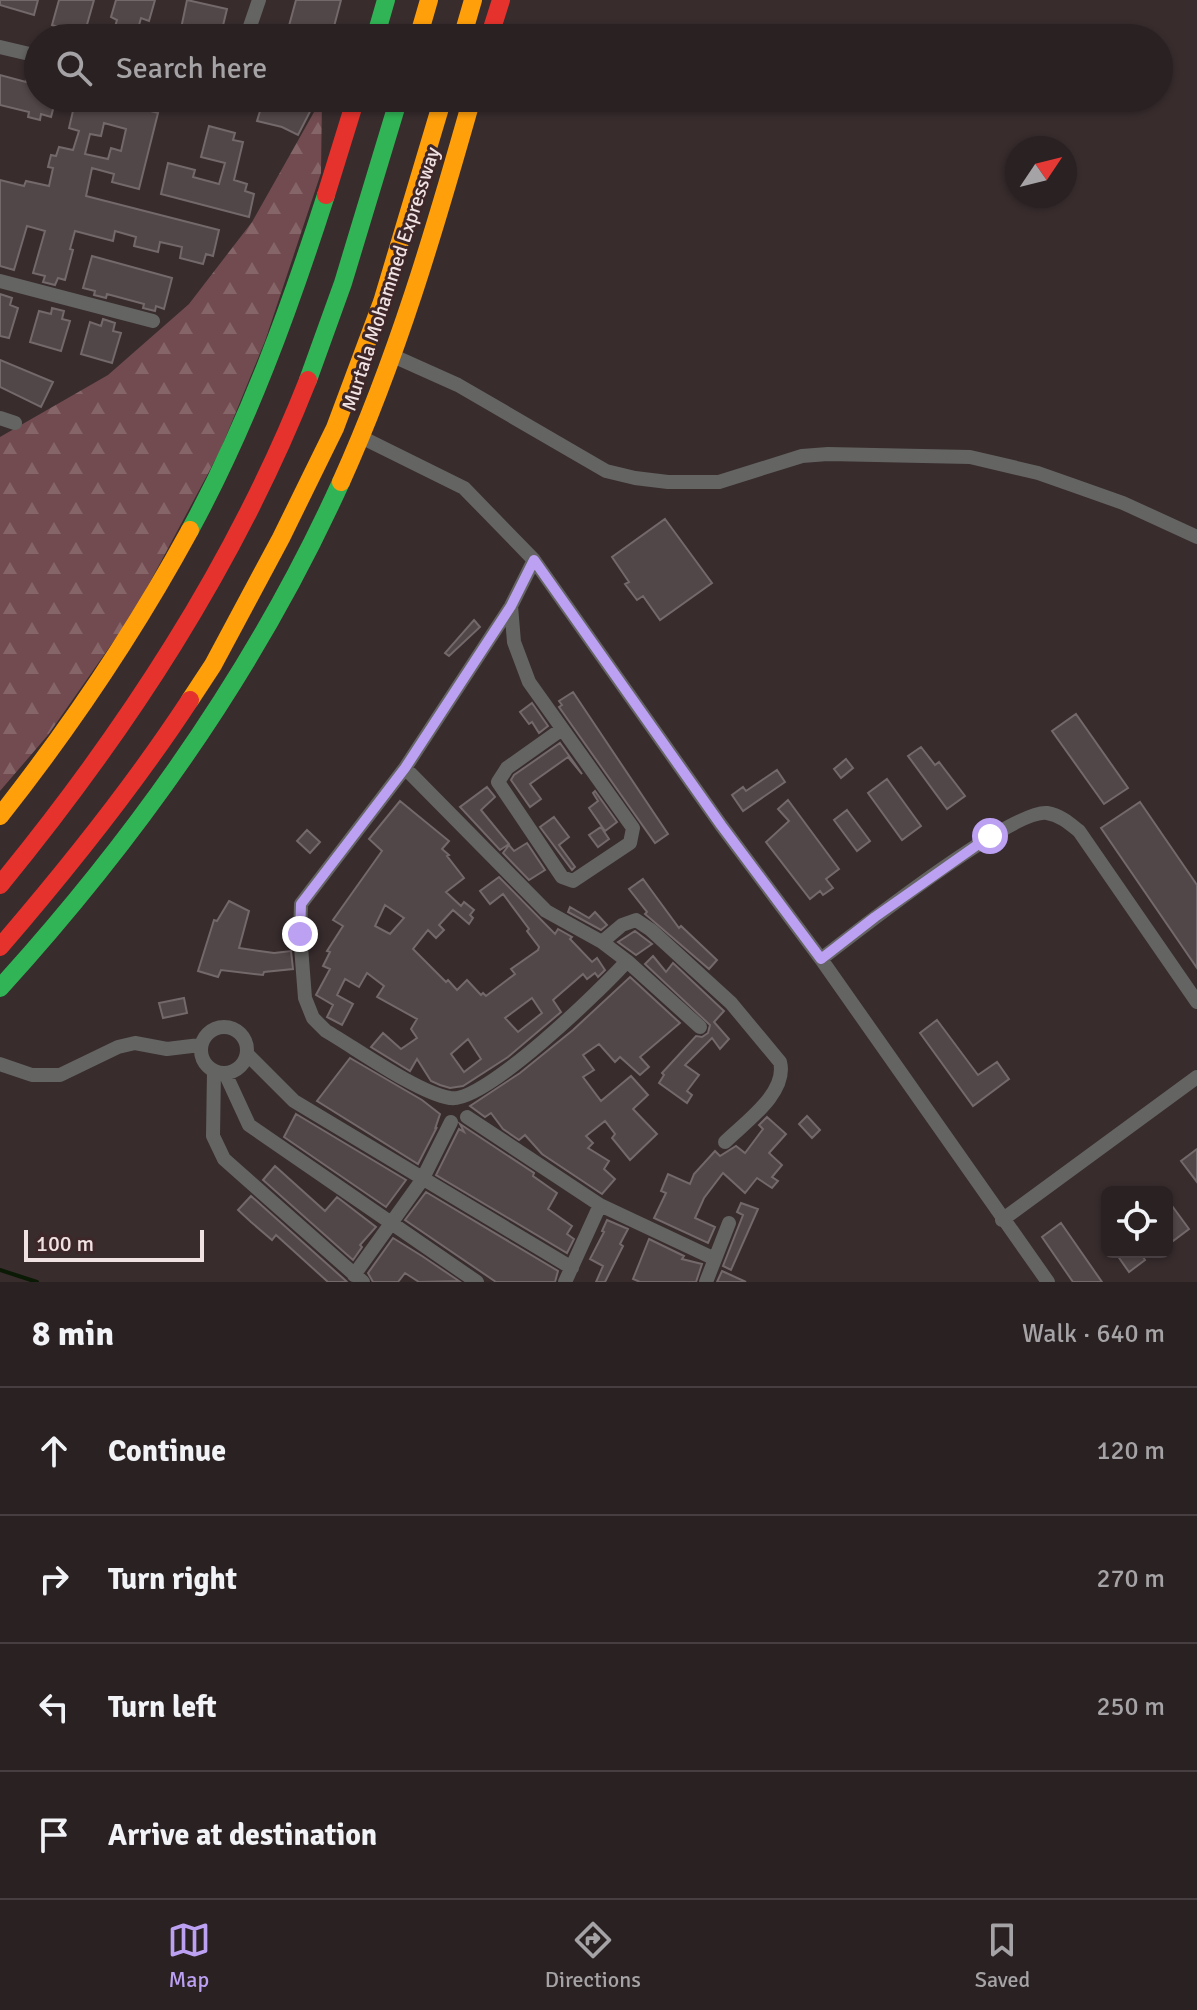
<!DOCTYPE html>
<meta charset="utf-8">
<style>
:root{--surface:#2a2122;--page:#362e2f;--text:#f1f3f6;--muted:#a5a3a5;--line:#463e40;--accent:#bca0f2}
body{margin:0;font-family:Signika,sans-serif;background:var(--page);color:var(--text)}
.controls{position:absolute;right:24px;bottom:24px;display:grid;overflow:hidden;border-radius:12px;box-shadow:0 2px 6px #0004}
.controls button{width:72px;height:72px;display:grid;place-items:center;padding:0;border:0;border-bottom:2px solid var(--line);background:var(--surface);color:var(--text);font:40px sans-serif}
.compass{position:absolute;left:1005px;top:136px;width:72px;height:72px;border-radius:50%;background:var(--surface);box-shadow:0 2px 6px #0004;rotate:55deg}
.scale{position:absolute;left:24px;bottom:20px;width:180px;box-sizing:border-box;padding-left:8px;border:4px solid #f0e1e2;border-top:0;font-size:22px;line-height:28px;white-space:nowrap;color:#f0e1e2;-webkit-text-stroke:6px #3d2729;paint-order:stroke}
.stop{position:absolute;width:24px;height:24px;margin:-18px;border:6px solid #bca0f2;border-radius:50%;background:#fff}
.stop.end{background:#bca0f2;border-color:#fff;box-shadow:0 2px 8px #0008}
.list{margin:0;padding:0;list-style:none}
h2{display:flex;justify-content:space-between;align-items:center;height:104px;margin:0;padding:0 32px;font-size:34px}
h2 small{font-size:26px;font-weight:400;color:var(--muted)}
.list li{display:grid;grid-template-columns:52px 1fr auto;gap:24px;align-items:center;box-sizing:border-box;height:128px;padding:0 32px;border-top:2px solid var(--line)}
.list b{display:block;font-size:30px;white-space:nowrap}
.list em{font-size:26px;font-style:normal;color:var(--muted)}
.icon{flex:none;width:44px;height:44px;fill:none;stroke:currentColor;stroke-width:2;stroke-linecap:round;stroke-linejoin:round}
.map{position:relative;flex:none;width:1197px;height:1282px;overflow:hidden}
.search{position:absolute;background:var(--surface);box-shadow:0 2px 6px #0004;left:24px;right:24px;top:24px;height:88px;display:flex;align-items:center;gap:20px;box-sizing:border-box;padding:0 28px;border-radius:44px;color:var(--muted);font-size:30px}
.sheet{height:616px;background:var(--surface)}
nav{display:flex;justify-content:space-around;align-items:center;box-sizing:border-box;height:112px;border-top:2px solid var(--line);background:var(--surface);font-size:22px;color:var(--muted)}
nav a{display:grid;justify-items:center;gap:4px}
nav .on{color:var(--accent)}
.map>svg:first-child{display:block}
.forest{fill:url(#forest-firs)}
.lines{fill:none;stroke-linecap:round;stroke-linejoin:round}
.stream{stroke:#0a1a04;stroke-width:4}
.building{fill:#514648;stroke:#73686a;stroke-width:2;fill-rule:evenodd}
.street{stroke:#646463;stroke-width:14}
.fast{stroke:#30b455;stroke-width:18}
.slow{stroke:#ff9f0a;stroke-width:18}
.jam{stroke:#e5322d;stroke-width:18}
.route{stroke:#bca0f2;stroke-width:10}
.labels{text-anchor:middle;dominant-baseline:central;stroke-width:6;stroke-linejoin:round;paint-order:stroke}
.street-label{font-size:20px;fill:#f0e1e2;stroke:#3d2729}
</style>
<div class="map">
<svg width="1197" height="1282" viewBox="0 0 1197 1282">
<defs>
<pattern id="forest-firs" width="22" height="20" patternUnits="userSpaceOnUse" patternTransform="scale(2)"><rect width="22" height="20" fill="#724b50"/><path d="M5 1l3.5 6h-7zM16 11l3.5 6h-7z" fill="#866569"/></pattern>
</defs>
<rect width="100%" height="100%" fill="#382c2d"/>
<!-- forest -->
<path class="forest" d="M322,98L321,173L265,341L220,451L134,612L48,735L0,791V437L108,375L189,304L252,222Z"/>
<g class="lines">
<!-- stream -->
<path class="stream" d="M0,1270L37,1282"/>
</g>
<!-- building -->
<path class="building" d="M0,0H38L34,15L0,5Z
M59,0H94L84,35L52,25Z
M116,0H155L149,21L141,18L136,36L114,30L117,20L111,17Z
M187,0L227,9L220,38H179Z
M296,0H341L331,38H304L287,33Z
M29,72L38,75V98H56L51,117L41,114L40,120L28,117L29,112L0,105V75L26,82Z
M76,98H103L158,113L139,189L112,182L114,174L92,168L86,196L219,230L213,256L206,254L203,264L180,258L182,247L160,242L158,252L134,246L136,237L115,231L113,241L75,231L70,249L73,250L65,280L58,278L55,285L43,282L45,276L33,273L45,231L27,226L14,270L0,266V180L24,186L26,181L49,186L53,168L48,167L51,155L56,156L59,147L73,150L79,131L69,128ZM104,123L126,129L121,151L111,148L108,159L85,154L90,134L101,136Z
M264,98H317L298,135L282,127L257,121Z
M209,126L235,133L233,140L243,142L234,180L247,184L245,191L254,194L249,217L161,194L168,163L195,170L193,177L219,184L225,163L201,157Z
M92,256L172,278L164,309L156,306L155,311L143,308L144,304L107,294L106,298L94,295L95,291L83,288Z
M0,294L12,298L10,305L18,308L9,338L0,336Z
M52,308L64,311L62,319L70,321L61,351L30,342L39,311L51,314Z
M103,319L115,323L113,331L121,333L112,363L81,354L90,322L101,326Z
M0,360L53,382L41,407L0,387Z
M665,519L712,583L660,620L643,596L637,600L625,584L629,582L612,557Z
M474,620L480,627L449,656L445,653Z
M573,692L668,834L655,843L559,707L562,705L559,701Z
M532,703L548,726L539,733L532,722L529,724L520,712Z
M1076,714L1128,788L1104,804L1052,731Z
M560,743L582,774L568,757L530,784L541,799L530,807L511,780L514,775Z
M921,747L935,765L939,762L965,796L947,809L908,756Z
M846,759L853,768L841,778L834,769Z
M777,770L785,782L743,811L732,795L743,787L746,791Z
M887,779L921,826L902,840L868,793Z
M487,787L495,797L481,810L509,844L500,850L460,807Z
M595,791L617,822L605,831L589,808L598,801L593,793Z
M788,800L839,869L826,879L833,888L823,895L820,891L810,899L766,842L789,821L778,809Z
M400,801L449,841L442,849L449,855L447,856L464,878L446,892L461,906L464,902L474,910L470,915L473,918L469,924L453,910L439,925L444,930L436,938L428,930L413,949L446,982L448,980L457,990L467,980L481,995L483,993L486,996L515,974L511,969L538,950L539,947L527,931L529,929L503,894L490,904L480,891L499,877L555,934L558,929L572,937L570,939L592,962L597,958L605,970L598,977L595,973L587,979L583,974L553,1000L561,1012L508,1057L463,1086L450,1088L440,1085L431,1081L417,1059L410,1071L371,1047L383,1033L401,1049L417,1038L411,1029L417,1019L377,997L384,986L367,973L359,987L345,979L337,995L353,1004L342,1025L327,1017L333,1005L316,995L330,969L323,966L330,952L327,951L343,926L333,920L382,851L369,839ZM385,905L404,918L390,934L375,926ZM532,998L542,1013L518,1032L505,1018ZM468,1039L481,1059L464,1072L451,1054Z
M1140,802L1197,885V968L1101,828Z
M847,810L870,841L857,851L834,820Z
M554,817L569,837L559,845L575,867L572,870L540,827Z
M601,827L609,839L598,847L589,835Z
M307,830L320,842L310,853L297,841Z
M527,843L545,870L529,880L503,853L509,845L514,851Z
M643,879L679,928L681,926L717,960L709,969L645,914L647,912L629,889Z
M229,901L249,911L239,948L274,953L291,951L293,969L264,972L263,975L221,970L218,977L198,971L214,920L217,921Z
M570,907L589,918L595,912L607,925L601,930L568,912Z
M635,931L652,944L636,955L618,942Z
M653,956L666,972L673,963L724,1011L714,1022L729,1039L720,1049L712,1038L685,1065L699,1075L687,1091L692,1095L687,1103L659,1083L664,1075L662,1073L696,1036L702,1037L708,1033L710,1025L645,964Z
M630,977L680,1023L640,1057L649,1067L640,1075L620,1057L615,1062L599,1044L583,1055L594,1070L583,1077L601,1101L631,1076L648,1095L633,1109L657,1134L630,1160L612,1138L615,1134L605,1121L586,1136L593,1143L588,1148L609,1161L604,1169L615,1179L602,1194L542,1154L525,1135L519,1140L503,1129L491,1113L485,1117L470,1106L520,1073L573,1030Z
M184,998L187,1013L163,1018L159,1003Z
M937,1020L978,1075L997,1062L1009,1079L973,1106L920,1033Z
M350,1058L422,1100L440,1114L435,1129L437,1127L418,1164L317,1101Z
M296,1114L406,1180L386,1207L284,1137Z
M807,1116L820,1130L812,1138L799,1124Z
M767,1117L786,1134L769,1153L782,1165L772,1177L778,1181L772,1188L757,1178L745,1193L723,1173L704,1198L695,1218L715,1227L708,1243L654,1218L666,1193L661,1191L668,1174L690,1184L694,1174L715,1151L720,1156L736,1146L745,1153L763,1129L759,1125Z
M460,1124L534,1173L533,1176L557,1193L548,1209L572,1226L567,1234L574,1239L567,1253L436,1175L459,1129L464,1132Z
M1197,1149V1182L1181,1161Z
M275,1166L325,1211L337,1197L376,1227L360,1245L362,1247L353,1260L263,1180Z
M426,1192L558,1271L555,1282H496L405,1220Z
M251,1196L345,1280L347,1282H328L276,1235L272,1240L251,1222L238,1210Z
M1167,1199L1189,1229L1173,1241L1167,1232Z
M741,1203L758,1209L731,1270L723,1266L743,1215L737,1212Z
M607,1220L628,1229L620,1244L623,1246L605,1282H596L603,1266L590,1259L604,1232L602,1231Z
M1061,1223L1102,1282H1073L1042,1237Z
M393,1238L422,1256L459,1281L419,1282L405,1273L398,1282H373L368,1273Z
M649,1239L684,1256L682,1259L702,1264L696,1282H640L633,1279Z
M1115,1252H1140L1145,1260L1129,1272Z
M722,1271L746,1282H717Z"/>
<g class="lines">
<!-- street -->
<path class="street" d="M246,38L259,0
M0,47L38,56
M0,281L153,321
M391,355L458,385L606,471L635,478L668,482H719L802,456L828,454L970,457L1038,473L1075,486L1123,503L1197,537
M0,418L15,423
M361,437L464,488L534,560L721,825L821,959L1048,1282
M534,560L511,606L514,642L529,682L633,828L630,843L573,881L562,877L498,782L507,768L562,729
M511,606L405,768L301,904L300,934L305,998L313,1018L326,1031C357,1049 418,1093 450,1098C483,1105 603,988 627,961
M405,768L546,911L602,942L627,961L700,1027
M602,942L622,925L636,920L651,930L731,1003L780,1062C788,1093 744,1123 725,1142
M821,959C856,932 1012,809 1047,813C1060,815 1069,823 1079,831L1197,1002
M201 1050a23 23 0 1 1 46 0a23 23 0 1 1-46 0Z
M247,1054L294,1101L572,1268
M0,1064L32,1075H60L118,1047L135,1043L167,1049L200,1045
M214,1071L213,1136L224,1159L363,1282
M225,1073L249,1125L477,1282
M467,1117L600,1205L715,1259
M1002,1220L1197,1077
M354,1275L422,1180L451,1122
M565,1282L600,1205
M706,1282L729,1223"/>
<!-- fast -->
<path class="fast" d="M375,38L386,0
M308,380L343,283L399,98
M190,530C248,423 289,310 326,195
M0,988C138,836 256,670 341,482"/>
<!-- slow -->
<path class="slow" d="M418,38L429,0
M462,38L473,0
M341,482C397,358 435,229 472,98
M190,700L213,665L281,538L335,428L382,302L443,98
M0,816C71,726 135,631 190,530"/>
<!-- jam -->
<path class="jam" d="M489,38L501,0
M326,195L356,98
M0,885C126,731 235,565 308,380
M0,947C68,868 133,787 190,700"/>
</g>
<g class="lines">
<!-- route -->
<path class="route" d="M300,934L301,904L405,768L511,606L534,560L721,825L821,959L875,917L990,836"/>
</g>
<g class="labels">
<!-- street labels -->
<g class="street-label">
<text transform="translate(391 279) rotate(-72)">Murtala Mohammed Expressway</text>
</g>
</g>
</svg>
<div class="controls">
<button><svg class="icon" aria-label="locate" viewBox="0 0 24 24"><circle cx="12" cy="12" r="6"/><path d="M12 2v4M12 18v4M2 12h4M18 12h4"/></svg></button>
</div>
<svg class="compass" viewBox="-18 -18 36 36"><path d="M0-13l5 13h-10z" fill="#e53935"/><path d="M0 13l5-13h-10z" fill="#a5a3a5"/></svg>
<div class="scale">100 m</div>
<div class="stop" style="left:990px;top:836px"></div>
<div class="stop end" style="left:300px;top:934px"></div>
<div class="search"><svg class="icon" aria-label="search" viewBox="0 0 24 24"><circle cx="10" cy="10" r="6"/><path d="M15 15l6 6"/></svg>Search here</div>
</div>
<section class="sheet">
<h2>8 min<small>Walk · 640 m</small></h2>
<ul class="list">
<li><svg class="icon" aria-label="ahead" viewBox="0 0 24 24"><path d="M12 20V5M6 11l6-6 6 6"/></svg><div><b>Continue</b></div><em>120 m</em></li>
<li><svg class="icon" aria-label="right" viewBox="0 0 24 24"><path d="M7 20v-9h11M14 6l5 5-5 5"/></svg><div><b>Turn right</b></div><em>270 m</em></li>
<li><svg class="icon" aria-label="left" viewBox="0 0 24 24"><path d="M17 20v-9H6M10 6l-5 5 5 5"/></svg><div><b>Turn left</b></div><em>250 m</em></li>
<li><svg class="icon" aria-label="arrive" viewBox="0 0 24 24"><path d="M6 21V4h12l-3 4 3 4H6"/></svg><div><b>Arrive at destination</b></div></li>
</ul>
</section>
<nav>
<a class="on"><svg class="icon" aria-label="map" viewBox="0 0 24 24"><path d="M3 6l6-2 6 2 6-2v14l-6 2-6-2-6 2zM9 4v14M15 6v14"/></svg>Map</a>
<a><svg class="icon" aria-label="directions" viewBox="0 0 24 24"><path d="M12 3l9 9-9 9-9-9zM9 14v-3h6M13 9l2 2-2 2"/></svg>Directions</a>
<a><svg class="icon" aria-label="saved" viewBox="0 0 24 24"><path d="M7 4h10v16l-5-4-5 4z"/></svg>Saved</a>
</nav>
